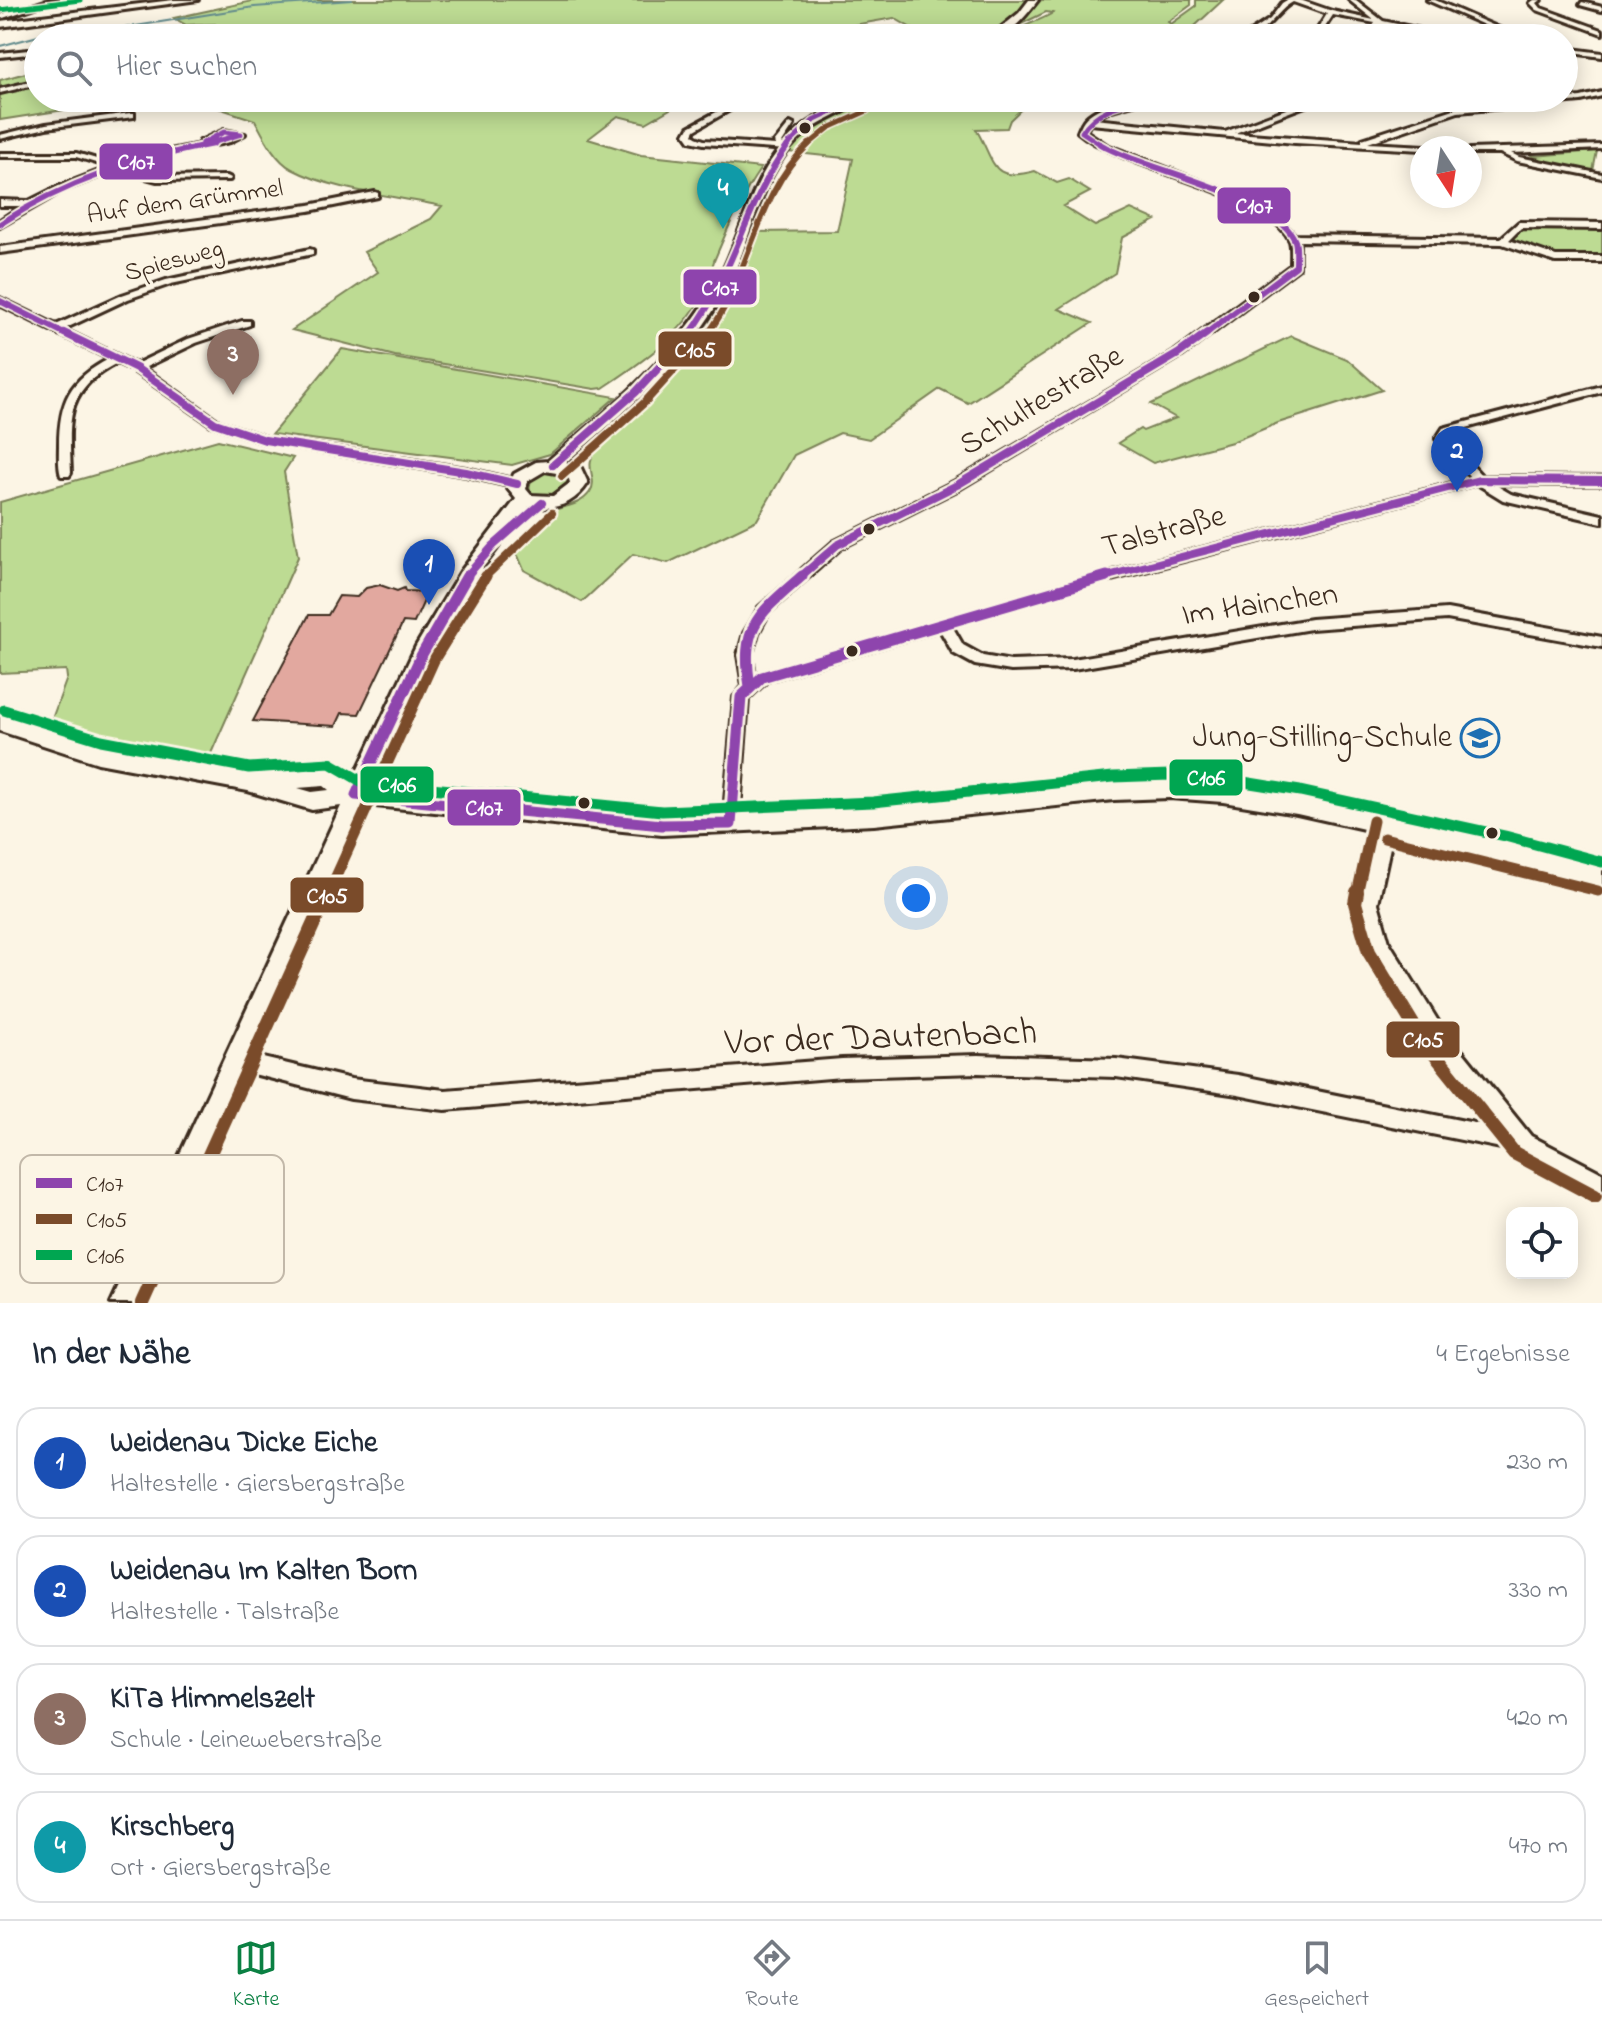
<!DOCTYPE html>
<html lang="de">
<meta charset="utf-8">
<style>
:root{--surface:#fff;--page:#f2f2f3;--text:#1f2937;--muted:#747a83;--line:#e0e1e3;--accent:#0b8043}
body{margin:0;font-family:"Indie Flower",sans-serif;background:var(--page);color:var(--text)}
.controls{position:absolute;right:24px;bottom:24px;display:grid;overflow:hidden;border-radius:16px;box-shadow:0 4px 20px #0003}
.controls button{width:72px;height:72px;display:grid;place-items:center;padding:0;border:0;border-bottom:2px solid var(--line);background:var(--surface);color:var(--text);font:40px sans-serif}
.compass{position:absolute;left:1410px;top:136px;width:72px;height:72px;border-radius:50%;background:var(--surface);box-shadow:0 4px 20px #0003;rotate:168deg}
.you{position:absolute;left:916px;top:898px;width:28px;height:28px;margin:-20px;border:6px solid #fff;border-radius:50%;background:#1a73e8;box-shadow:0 0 0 12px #1a73e833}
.badge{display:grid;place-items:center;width:52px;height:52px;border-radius:50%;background:var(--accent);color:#fff;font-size:26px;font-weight:700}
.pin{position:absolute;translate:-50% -66px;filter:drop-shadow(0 2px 4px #0008)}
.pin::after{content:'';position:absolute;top:42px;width:28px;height:24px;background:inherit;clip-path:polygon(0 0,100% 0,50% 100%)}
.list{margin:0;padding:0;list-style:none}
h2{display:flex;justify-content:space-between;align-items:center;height:104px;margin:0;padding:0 32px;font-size:34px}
h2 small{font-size:26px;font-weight:400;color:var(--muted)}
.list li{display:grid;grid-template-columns:52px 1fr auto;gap:24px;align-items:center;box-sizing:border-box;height:112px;margin:0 16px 16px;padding:0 16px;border:2px solid var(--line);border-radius:24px}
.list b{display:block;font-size:30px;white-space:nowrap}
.list p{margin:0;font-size:26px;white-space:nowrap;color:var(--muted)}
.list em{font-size:26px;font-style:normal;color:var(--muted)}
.icon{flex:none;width:44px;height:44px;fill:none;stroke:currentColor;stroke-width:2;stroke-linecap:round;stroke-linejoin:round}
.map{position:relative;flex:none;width:1602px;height:1303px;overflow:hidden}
.search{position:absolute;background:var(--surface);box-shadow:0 4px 20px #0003;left:24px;right:24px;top:24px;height:88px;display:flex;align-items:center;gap:20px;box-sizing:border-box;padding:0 28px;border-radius:44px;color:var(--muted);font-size:30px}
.sheet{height:616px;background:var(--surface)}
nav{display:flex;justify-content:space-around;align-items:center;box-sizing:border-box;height:112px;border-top:2px solid var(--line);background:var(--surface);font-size:22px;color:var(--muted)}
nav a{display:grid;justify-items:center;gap:4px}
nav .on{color:var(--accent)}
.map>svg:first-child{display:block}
.green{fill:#bddb93;stroke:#7c8258;stroke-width:2}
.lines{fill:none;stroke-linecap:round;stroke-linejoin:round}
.stream{stroke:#638c8e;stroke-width:2}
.building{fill:#e2a89f;stroke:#3b2a1e;stroke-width:2}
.street-casing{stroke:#3b2a1e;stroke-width:6}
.secondary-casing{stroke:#3b2a1e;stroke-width:6}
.street{fill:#fcf5e5;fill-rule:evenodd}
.secondary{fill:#fcf5e5;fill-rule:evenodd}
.bus-1-far3-casing{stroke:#fcf5e5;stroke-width:8}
.bus-1-far2-casing{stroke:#fcf5e5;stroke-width:10}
.bus-1-far1-casing{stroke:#fcf5e5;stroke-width:13}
.bus-1-casing{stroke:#fcf5e5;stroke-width:17}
.bus-2-far4-casing{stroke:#fcf5e5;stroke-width:8}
.bus-2-far3-casing{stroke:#fcf5e5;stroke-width:10}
.bus-2-far2-casing{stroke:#fcf5e5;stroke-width:13}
.bus-2-far1-casing{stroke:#fcf5e5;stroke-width:17}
.bus-2-casing{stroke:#fcf5e5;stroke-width:20}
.bus-3-far1-casing{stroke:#fcf5e5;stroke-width:8}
.bus-3-casing{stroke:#fcf5e5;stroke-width:17}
.bus-1-far3{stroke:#8e44ad;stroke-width:5}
.bus-1-far2{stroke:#8e44ad;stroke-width:6}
.bus-1-far1{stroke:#8e44ad;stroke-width:8}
.bus-1{stroke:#8e44ad;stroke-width:11}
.bus-2-far4{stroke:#7a4b2a;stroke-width:5}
.bus-2-far3{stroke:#7a4b2a;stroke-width:6}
.bus-2-far2{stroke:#7a4b2a;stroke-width:8}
.bus-2-far1{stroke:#7a4b2a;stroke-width:11}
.bus-2{stroke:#7a4b2a;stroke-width:14}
.bus-3-far1{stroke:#00a651;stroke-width:5}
.bus-3{stroke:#00a651;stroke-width:11}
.bus-dot{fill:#3b2a1e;stroke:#fcf5e5;stroke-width:3}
.labels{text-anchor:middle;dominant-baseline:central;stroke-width:6;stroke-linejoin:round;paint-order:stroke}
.far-street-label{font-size:26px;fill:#3b2a1e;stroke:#fcf5e5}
.street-label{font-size:32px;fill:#3b2a1e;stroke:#fcf5e5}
.poi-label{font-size:32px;fill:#3b2a1e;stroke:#fcf5e5;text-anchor:end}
.near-street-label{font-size:38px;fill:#3b2a1e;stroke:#fcf5e5}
.key{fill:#fcf5e5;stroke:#c2b8a9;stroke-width:2}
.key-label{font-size:22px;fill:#3b2a1e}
.line-badge{stroke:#fcf5e5;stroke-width:3}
.badge-label{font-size:22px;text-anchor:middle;font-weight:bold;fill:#fff}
</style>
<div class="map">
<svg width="1602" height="1303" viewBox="0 0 1602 1303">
<rect width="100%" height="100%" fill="#fcf5e5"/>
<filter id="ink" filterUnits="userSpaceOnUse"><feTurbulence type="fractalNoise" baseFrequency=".0125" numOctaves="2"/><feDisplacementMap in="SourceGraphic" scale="16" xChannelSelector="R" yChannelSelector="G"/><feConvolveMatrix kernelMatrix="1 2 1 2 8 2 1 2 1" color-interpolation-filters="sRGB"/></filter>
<g filter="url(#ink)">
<!-- green -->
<path class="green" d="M257,0H1027L1013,19L992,36L913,29L894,18L836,28L849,36L840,38H216L215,24L186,25L174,18Z
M1041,0H1191V5L1168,22L1171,24L1196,6V0H1223L1182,38H1001C1017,27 1036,23 1053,13L1046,12L1019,25Z
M33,71L38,98H689L646,123L618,116L588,139L641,155L761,168C741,196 728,228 714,261C711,269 711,277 707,285C688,332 643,361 603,388L595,389L395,356L292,330L378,272L364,252L431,219L442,206C396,196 333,191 292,169C275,160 264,137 255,120L200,102L121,101L0,120V80Z
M874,98H1033L1010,120L1007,128L976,129C996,163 990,183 1035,171L1057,183L1069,179L1090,192L1063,206L1095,226L1131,209L1156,220L1122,238L1115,273L1059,309L1092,323L968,403L940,389L869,439L840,433L794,455L757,520L668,563L633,554L582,602L524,570L518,556L510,550C522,538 533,523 546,514C560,505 579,508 590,492C598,480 586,469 592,457L588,455C632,410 683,366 717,313C732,289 737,259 748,232L837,231L853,159L787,152L815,124Z
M1597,151L1593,171L1546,162L1533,156Z
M1524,228H1602V256L1553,255L1511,240Z
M1291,336L1347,359L1382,390L1278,423L1232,442L1153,463L1118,443L1140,429L1143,431L1176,418L1151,404Z
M342,349L616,397L550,454L512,465L272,434Z
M218,440L293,458L284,472L298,557L209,758L116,747L49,727L67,678L66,670L0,673V502Z
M549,471L566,476L568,484C558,497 542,499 529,491L531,478Z"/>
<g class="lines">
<!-- stream -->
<path class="stream" d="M0,46L42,35L86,34L254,7L352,0"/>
</g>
<!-- building -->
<path class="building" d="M380,585L397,591L404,588L405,591L428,592L414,623L403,622L359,714L342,713L336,726L253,721L309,615H328L339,596L357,597L366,588Z"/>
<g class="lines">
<!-- street casing -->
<g class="street-casing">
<path id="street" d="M48,0H57L0,19V15Z
M1287,0H1300L1332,11L1374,20L1349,0H1356L1383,21L1462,38H1449L1381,25L1370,38H1364L1375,23L1333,15L1318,38H1312L1327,14L1293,2C1276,10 1266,38 1241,38L1270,19L1282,3Z
M1427,0H1435L1522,38H1514Z
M1534,0H1541L1537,3L1541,8L1602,30V34L1537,10L1530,3Z
M1582,2L1602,7V11L1580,5Z
M1564,48L1602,53V57L1564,52Z
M38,49V53L0,57V53Z
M38,80V84L0,93V89Z
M1602,92V96L1581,101L1458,112L1368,143L1426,146L1430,148H1422V150L1295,143L1090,124L1086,131L1107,145L1251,200L1280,218L1295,235L1501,238L1519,222L1602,223V229L1521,228L1509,240L1556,256H1602V262H1555L1502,244L1299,241V268L1182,356L961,488L841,548L769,613L758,633L752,655L755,675L1086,578L1471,478L1436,439L1443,428L1602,386V392L1451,432L1448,439L1482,476L1602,477V485L1494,484L1511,494L1602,515V523L1503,500L1477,484L1088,586L952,626L963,645L983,656L1011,661L1073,659L1311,619L1447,609L1602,637V647L1447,619L1311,629L1073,669L1011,671L975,665L953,653L940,630L767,681L748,699L739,824L737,829L731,831L725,829L723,824L734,697L743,686L738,655L744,633L759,607L833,542L953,482L1174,352L1291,265C1291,258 1292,247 1290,241C1269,192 1124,172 1078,132C1080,128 1081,124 1084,120C1097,104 1132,98 1153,98L1112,110L1094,119L1225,132L1315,98H1326L1235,133L1362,142V139L1457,108L1581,97Z
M742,98H751L695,130L693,134L696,137L704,140L776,145L774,143L790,123L794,125L782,143L788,148L787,150L704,144L690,141L685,134L689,127Z
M131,113H134V117L46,128L0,139V135L46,124Z
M224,130L245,134L230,142L171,154L125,167L157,177L227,176L231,178L230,180L157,181L117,170L63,191L0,227V220L21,206H0V200L29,201L57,187L109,167L76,157H0V153H76L117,165L170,150L200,144V141ZM225,134L233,135L210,142Z
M1602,145V149L1511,153L1519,157L1602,174V178L1517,161L1500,153H1470V149Z
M375,192L378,193V197L309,211L0,253V247L309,205Z
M310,249L313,250V254L171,284L128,299L64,329L136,364L188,339L242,321H250V325L196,343L144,368L219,421L267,437L466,468L521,481V487L517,488L466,476L261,442L211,425L132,370L117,363C64,390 69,420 71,473L69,476H61C58,466 59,455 59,445C59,401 70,379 109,359L0,305V298L56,325L122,295L166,280Z
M1387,817L1393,819L1395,824L1378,903L1389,942L1438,1021L1531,1136L1602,1173V1194L1521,1152L1238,1095L1116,1077L978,1073L842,1077L445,1110L351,1099L238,1070L231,1068L228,1061L231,1054L238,1052L351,1079L445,1090L842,1059L978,1055L1116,1059L1238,1075L1499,1128L1424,1033L1372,945L1360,903L1379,824L1381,819Z"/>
</g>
<!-- secondary casing -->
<g class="secondary-casing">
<path id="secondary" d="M173,0H198L0,27V21Z
M1029,0H1038C1026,16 1009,38 988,38L1019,13Z
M852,98H866C841,117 813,121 790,148C757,188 751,242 727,287C691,357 625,412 566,462L581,468L588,483C574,505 554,511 529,506L475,578L433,651L372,787L662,815L874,807L1114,782L1169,780L1223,784L1297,796L1502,840L1602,867V887L1502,860L1297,814L1223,802L1169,798L1114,800L874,825L662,835L365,805L143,1303H111L341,806L312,810L248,791L98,763L0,731V715L98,745L253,775L327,768L352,782L416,646L461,571L516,499L508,489L514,474L536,462L548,461C602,416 659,369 700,310C761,222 735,149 852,98ZM545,471L568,475L570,483L553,496L531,495L526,489L528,481ZM324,786L329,790L312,792L298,788Z"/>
</g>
<!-- street -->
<use href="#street" class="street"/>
<!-- secondary -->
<use href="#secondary" class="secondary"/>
<!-- bus-1-far3 casing -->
<g class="bus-1-far3-casing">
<path id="bus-1-far3" d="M202,146L241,134L224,132L203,143
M787,146L813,121L861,98
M1103,146L1082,132C1097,108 1123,104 1149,98"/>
</g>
<!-- bus-1-far2 casing -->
<g class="bus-1-far2-casing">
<path id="bus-1-far2" d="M1100,144C1143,170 1276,194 1295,241C1297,247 1296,259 1296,266L1204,335
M0,224C66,181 136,159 213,144
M0,301L68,335
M689,335C734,277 745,203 789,144"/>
</g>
<!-- bus-1-far1 casing -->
<g class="bus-1-far1-casing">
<path id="bus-1-far1" d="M64,333L136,368L215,423L265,440L466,472L517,484
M553,465L636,392L691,333
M465,578L493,546L542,503
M799,578L837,545L957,485L1178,354L1207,333
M1100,578L1479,480L1602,481"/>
</g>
<!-- bus-1 casing -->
<g class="bus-1-casing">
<path id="bus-1" d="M750,686C740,625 759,614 802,576
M356,795L662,825L731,824
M356,795L421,656L467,576
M731,824L741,697L762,677L1107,576"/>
</g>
<!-- bus-2-far4 casing -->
<g class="bus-2-far4-casing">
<path id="bus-2-far4" d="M807,146L829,128L867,111"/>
</g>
<!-- bus-2-far3 casing -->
<g class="bus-2-far3-casing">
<path id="bus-2-far3" d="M707,335C751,277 755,194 809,144"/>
</g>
<!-- bus-2-far2 casing -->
<g class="bus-2-far2-casing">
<path id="bus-2-far2" d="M562,476L644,403L708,333
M484,578L552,513"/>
</g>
<!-- bus-2-far1 casing -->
<g class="bus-2-far1-casing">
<path id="bus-2-far1" d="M1384,838L1598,891
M328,894L435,658L486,576
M1357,894L1373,821"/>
</g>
<!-- bus-2 casing -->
<g class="bus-2-casing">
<path id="bus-2" d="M1357,892L1355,903L1369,952L1420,1036L1514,1153L1595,1196
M142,1303L328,892"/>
</g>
<!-- bus-3-far1 casing -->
<g class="bus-3-far1-casing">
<path id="bus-3-far1" d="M0,10L80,0"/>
</g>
<!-- bus-3 casing -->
<g class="bus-3-casing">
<path id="bus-3" d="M4,710L101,740L249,768L330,763L361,781L662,811L873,802L1113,777L1170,775L1225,779L1300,791L1505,836L1602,862"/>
</g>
<!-- bus-1-far3 -->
<use href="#bus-1-far3" class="bus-1-far3"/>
<!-- bus-1-far2 -->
<use href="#bus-1-far2" class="bus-1-far2"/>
<!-- bus-1-far1 -->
<use href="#bus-1-far1" class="bus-1-far1"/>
<!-- bus-1 -->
<use href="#bus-1" class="bus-1"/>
<!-- bus-2-far4 -->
<use href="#bus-2-far4" class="bus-2-far4"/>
<!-- bus-2-far3 -->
<use href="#bus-2-far3" class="bus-2-far3"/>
<!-- bus-2-far2 -->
<use href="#bus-2-far2" class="bus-2-far2"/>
<!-- bus-2-far1 -->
<use href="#bus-2-far1" class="bus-2-far1"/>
<!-- bus-2 -->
<use href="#bus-2" class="bus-2"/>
<!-- bus-3-far1 -->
<use href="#bus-3-far1" class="bus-3-far1"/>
<!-- bus-3 -->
<use href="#bus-3" class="bus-3"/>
</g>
</g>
<!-- icons -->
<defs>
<g id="school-ring" transform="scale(2)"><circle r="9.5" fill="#fcf5e5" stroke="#1f6fb2" stroke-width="1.5"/><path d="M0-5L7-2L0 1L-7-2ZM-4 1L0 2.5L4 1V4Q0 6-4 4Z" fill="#1f6fb2"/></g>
</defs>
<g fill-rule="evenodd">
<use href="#school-ring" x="1480" y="738"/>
</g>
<!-- markers -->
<g class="bus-dot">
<circle cx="805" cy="128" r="7"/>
<circle cx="1254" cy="297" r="7"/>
<circle cx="869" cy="529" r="7"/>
<circle cx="852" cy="651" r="7"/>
<circle cx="584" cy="803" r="7"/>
<circle cx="1492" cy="833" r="7"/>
</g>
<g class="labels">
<!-- far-street labels -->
<g class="far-street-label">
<text transform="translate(185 203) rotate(-8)">Auf dem Grümmel</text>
<text transform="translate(174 262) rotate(-15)">Spiesweg</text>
</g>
<!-- street labels -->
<g class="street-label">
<text transform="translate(1042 402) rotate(-31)">Schultestraße</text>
<text transform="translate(1164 533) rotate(-15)">Talstraße</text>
<text transform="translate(1260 606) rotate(-8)">Im Hainchen</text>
</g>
<!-- poi labels -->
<g class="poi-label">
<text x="1452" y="738">Jung-Stilling-Schule</text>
</g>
<!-- near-street labels -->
<g class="near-street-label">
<text transform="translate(881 1039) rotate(-2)">Vor der Dautenbach</text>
</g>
</g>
<!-- legend -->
<rect x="20" y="1155" width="264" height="128" rx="12" class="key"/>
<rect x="36" y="1178" width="36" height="10" fill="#8e44ad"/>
<rect x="36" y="1214" width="36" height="10" fill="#7a4b2a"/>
<rect x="36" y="1250" width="36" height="10" fill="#00a651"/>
<g class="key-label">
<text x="86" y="1191">C107</text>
<text x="86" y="1227">C105</text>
<text x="86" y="1263">C106</text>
</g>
<g class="line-badge">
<rect x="98" y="142" width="76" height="39" rx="8" fill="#8e44ad"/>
<rect x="1216" y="186" width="76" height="39" rx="8" fill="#8e44ad"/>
<rect x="682" y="268" width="76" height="38" rx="8" fill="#8e44ad"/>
<rect x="657" y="330" width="76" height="38" rx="8" fill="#7a4b2a"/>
<rect x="1168" y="758" width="76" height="39" rx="8" fill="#00a651"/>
<rect x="359" y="765" width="76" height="39" rx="8" fill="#00a651"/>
<rect x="446" y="788" width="76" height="39" rx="8" fill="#8e44ad"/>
<rect x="289" y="876" width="76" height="38" rx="8" fill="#7a4b2a"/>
<rect x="1385" y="1020" width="76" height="39" rx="8" fill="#7a4b2a"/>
</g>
<g class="badge-label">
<text x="136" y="169">C107</text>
<text x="1254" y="213">C107</text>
<text x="720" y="295">C107</text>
<text x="695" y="357">C105</text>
<text x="1206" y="785">C106</text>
<text x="397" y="792">C106</text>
<text x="484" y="815">C107</text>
<text x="327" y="903">C105</text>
<text x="1423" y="1047">C105</text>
</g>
</svg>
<div class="controls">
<button><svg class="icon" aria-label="locate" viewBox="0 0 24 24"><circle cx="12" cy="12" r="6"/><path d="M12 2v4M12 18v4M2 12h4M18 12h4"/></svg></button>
</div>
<svg class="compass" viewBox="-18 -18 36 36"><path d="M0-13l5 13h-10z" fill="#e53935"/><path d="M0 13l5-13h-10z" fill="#747a83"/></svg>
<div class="you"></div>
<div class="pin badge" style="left:429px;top:605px;background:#1a4fb4">1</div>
<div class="pin badge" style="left:1457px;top:492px;background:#1a4fb4">2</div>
<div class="pin badge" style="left:233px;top:395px;background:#8d6e63">3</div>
<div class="pin badge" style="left:723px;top:229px;background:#0f9aa8">4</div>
<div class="search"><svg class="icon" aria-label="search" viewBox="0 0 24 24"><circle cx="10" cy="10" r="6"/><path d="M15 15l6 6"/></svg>Hier suchen</div>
</div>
<section class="sheet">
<h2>In der Nähe<small>4 Ergebnisse</small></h2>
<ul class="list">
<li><span class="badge" style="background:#1a4fb4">1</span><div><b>Weidenau Dicke Eiche</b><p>Haltestelle · Giersbergstraße</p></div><em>230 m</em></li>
<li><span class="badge" style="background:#1a4fb4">2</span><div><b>Weidenau Im Kalten Born</b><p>Haltestelle · Talstraße</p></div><em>330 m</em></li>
<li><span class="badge" style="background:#8d6e63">3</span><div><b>KiTa Himmelszelt</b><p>Schule · Leineweberstraße</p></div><em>420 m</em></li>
<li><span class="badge" style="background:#0f9aa8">4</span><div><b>Kirschberg</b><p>Ort · Giersbergstraße</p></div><em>470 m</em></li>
</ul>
</section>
<nav>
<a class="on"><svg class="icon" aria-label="map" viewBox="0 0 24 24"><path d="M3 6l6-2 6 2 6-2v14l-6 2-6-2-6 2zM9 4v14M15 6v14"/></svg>Karte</a>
<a><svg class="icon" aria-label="directions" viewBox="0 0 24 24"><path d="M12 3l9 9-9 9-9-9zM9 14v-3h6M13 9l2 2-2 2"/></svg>Route</a>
<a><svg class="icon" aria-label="saved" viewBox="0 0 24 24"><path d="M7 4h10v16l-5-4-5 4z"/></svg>Gespeichert</a>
</nav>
